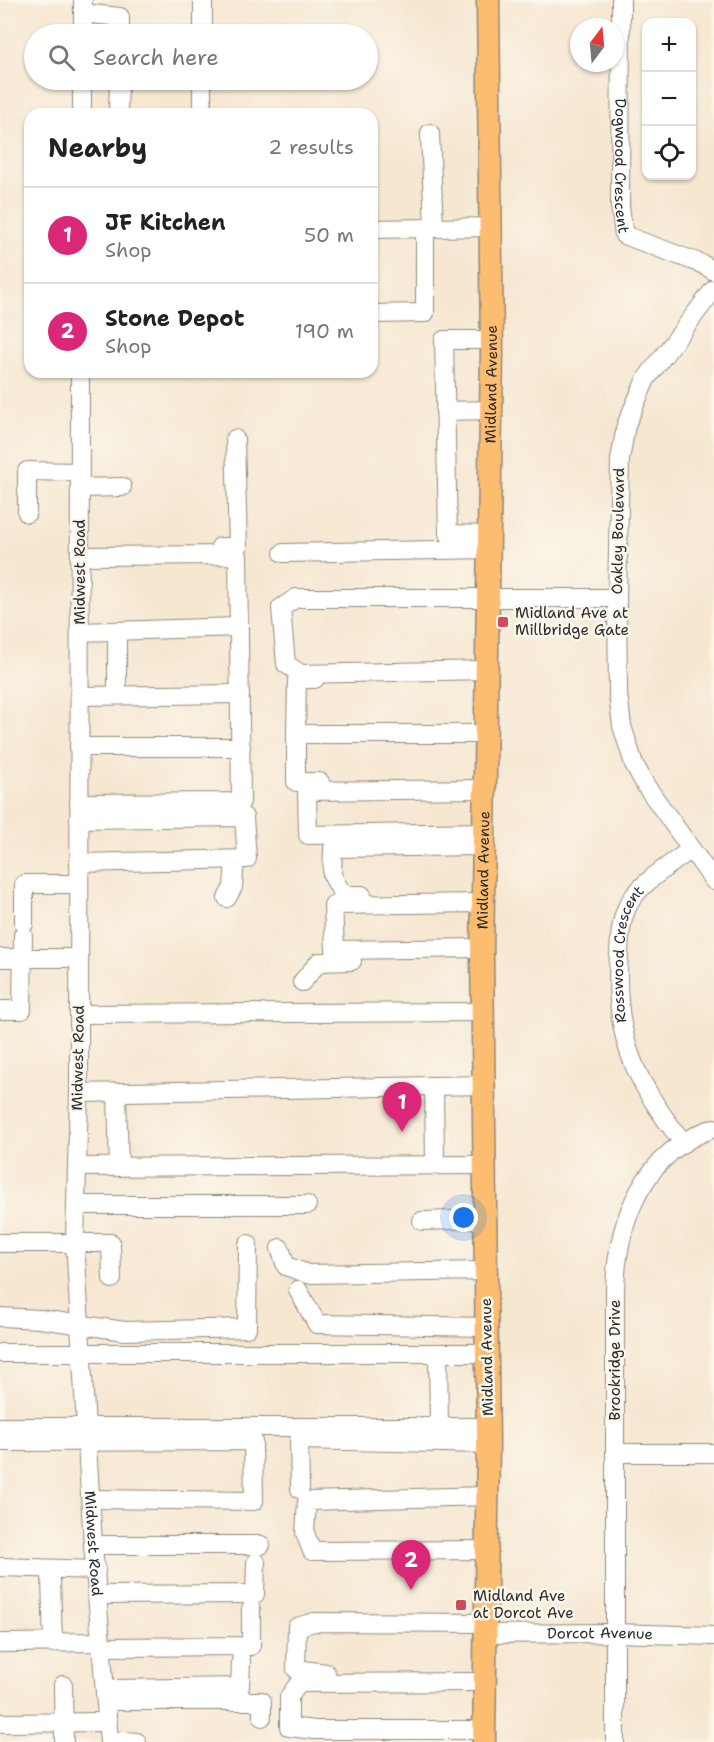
<!DOCTYPE html>
<meta charset="utf-8">
<style>
:root{--surface:#fff;--page:#f6f6f6;--text:#222;--muted:#767676;--line:#e0e0e0;--accent:#db2777}
body{margin:0;font-family:"Shantell Sans",sans-serif;background:var(--page);color:var(--text)}
.controls{position:absolute;right:18px;top:18px;display:grid;overflow:hidden;border-radius:12px;box-shadow:0 2px 4px #0004}
.controls button{width:54px;height:54px;display:grid;place-items:center;padding:0;border:0;border-bottom:2px solid var(--line);background:var(--surface);color:var(--text);font:30px sans-serif}
.compass{position:absolute;left:570px;top:18px;width:54px;height:54px;border-radius:50%;background:var(--surface);box-shadow:0 2px 4px #0004;rotate:16deg}
.you{position:absolute;left:464px;top:1218px;width:21px;height:21px;margin:-15px;border:4px solid #fff;border-radius:50%;background:#1a73e8;box-shadow:0 0 0 9px #1a73e833}
.badge{display:grid;place-items:center;width:39px;height:39px;border-radius:50%;background:var(--accent);color:#fff;font-size:20px;font-weight:700}
.pin{position:absolute;translate:-50% -50px;filter:drop-shadow(0 2px 3px #0008)}
.pin::after{content:'';position:absolute;top:32px;width:21px;height:18px;background:inherit;clip-path:polygon(0 0,100% 0,50% 100%)}
.list{margin:0;padding:0;list-style:none}
h2{display:flex;justify-content:space-between;align-items:center;height:78px;margin:0;padding:0 24px;font-size:26px}
h2 small{font-size:20px;font-weight:400;color:var(--muted)}
.list li{display:grid;grid-template-columns:39px 1fr auto;gap:18px;align-items:center;box-sizing:border-box;height:96px;padding:0 24px;border-top:2px solid var(--line)}
.list b{display:block;font-size:22px;white-space:nowrap}
.list p{margin:0;font-size:20px;white-space:nowrap;color:var(--muted)}
.list em{font-size:20px;font-style:normal;color:var(--muted)}
.icon{flex:none;width:33px;height:33px;fill:none;stroke:currentColor;stroke-width:2;stroke-linecap:round;stroke-linejoin:round}
.map{position:relative;flex:none;width:714px;height:1742px;overflow:hidden}
.search{position:absolute;background:var(--surface);box-shadow:0 2px 4px #0004;left:24px;top:24px;width:354px;height:66px;display:flex;align-items:center;gap:15px;box-sizing:border-box;padding:0 21px;border-radius:33px;color:var(--muted);font-size:22px}
.panel{position:absolute;background:var(--surface);box-shadow:0 2px 4px #0004;left:24px;top:108px;width:354px;height:270px;border-radius:18px}
.map>svg:first-child{display:block}
.lines{fill:none;stroke-linecap:round;stroke-linejoin:round}
.minor-casing{stroke:#90897e;stroke-width:20}
.major-casing{stroke:#90897e;stroke-width:25}
.minor{stroke:#fff;stroke-width:18}
.major{stroke:#fcbd6f;stroke-width:22}
.poi-dot{fill:#d1495b;stroke:#fbf7ec;stroke-width:2}
.labels{text-anchor:middle;dominant-baseline:central;stroke-width:5;stroke-linejoin:round;paint-order:stroke}
.street-label{font-size:15px;fill:#2b2b2b;stroke:#fbf7ec}
.poi-label{font-size:15px;fill:#2b2b2b;stroke:#fbf7ec;text-anchor:start}
</style>
<div class="map">
<svg width="714" height="1742" viewBox="0 0 714 1742">
<rect width="100%" height="100%" fill="#fbf7ec"/>
<filter id="ink" filterUnits="userSpaceOnUse"><feTurbulence type="fractalNoise" baseFrequency=".0167" numOctaves="2"/><feDisplacementMap in="SourceGraphic" scale="12" xChannelSelector="R" yChannelSelector="G"/><feConvolveMatrix kernelMatrix="1 2 1 2 8 2 1 2 1" color-interpolation-filters="sRGB"/></filter>
<filter id="wash" filterUnits="userSpaceOnUse"><feTurbulence type="fractalNoise" baseFrequency=".008" numOctaves="4" result="noise"/><feDisplacementMap in="SourceGraphic" scale="24" xChannelSelector="R" yChannelSelector="G"/><feGaussianBlur stdDeviation="1.35" result="paint"/><feColorMatrix in="noise" values="0 0 0 0 0 0 0 0 0 0 0 0 0 0 0 0 0 1.4 0 .05"/><feComposite in="paint" operator="in"/></filter>
<g filter="url(#wash)">
<rect width="100%" height="100%" fill="#f6e7d1"/>
</g>
<g filter="url(#ink)">
<g class="lines">
<!-- minor casing -->
<g class="minor-casing">
<g id="minor">
<path id="s1" d="M621,0L620,207L624,235L702,264L714,271"/>
<path d="M83,13L120,17V34"/>
<path d="M83,34V0"/>
<path d="M203,34V0"/>
<path d="M82,114V80"/>
<path d="M118,114L119,80"/>
<path d="M202,114V80"/>
<path d="M430,133L434,228"/>
<path d="M372,229L491,227"/>
<path d="M714,289L646,379L626,425L620,460L617,598L618,694L622,726L634,764L646,786L714,881"/>
<path d="M372,314L425,313V228"/>
<path id="s2" d="M80,372L79,1093L75,1241L93,1545L109,1742"/>
<path d="M445,411L491,410"/>
<path d="M80,488L122,487"/>
<path d="M27,513V471L79,472"/>
<path d="M488,535L448,534L444,340H492"/>
<path d="M220,547H238L235,439"/>
<path d="M283,553L488,549"/>
<path d="M117,631V695"/>
<path d="M80,632L239,627"/>
<path d="M486,670L301,674L286,664L281,608L296,598H617"/>
<path d="M315,679H297L296,734H485"/>
<path d="M79,696L240,694"/>
<path d="M296,734V782H320"/>
<path d="M79,747H241"/>
<path d="M79,803L241,802L238,555L80,556"/>
<path d="M79,819L244,817L247,859L79,863"/>
<path d="M484,832L308,835L307,791L484,789"/>
<path d="M362,895H343L332,875L333,848L484,846"/>
<path d="M227,898L233,887L235,860"/>
<path d="M24,924V884H79"/>
<path d="M482,948L335,950L333,905L483,903"/>
<path d="M0,958H79"/>
<path d="M302,982L319,962L352,961"/>
<path d="M0,1010H22L23,935"/>
<path d="M79,1014L483,1012"/>
<path d="M434,1086L435,1165"/>
<path d="M79,1093L484,1085"/>
<path d="M117,1093L119,1167"/>
<path id="s3" d="M683,1142C633,1081 613,1032 619,953C620,933 621,912 634,896C649,877 672,864 691,849"/>
<path d="M77,1167L485,1165"/>
<path d="M76,1205H307"/>
<path d="M422,1221L485,1219"/>
<path d="M0,1243H111L112,1279"/>
<path d="M280,1248L286,1266L308,1274L486,1271"/>
<path d="M298,1290L317,1324L487,1327"/>
<path d="M0,1317L40,1319L125,1331L247,1328L248,1244"/>
<path d="M0,1353H487"/>
<path d="M438,1353L439,1427"/>
<path d="M0,1427H488"/>
<path d="M0,1442L253,1441L254,1501L91,1499"/>
<path d="M615,1453H714"/>
<path d="M300,1489L299,1440L488,1444"/>
<path d="M93,1545H261"/>
<path d="M486,1550L312,1551L305,1533L307,1501L487,1496"/>
<path d="M0,1567L96,1570"/>
<path d="M51,1579L53,1643"/>
<path d="M98,1595L255,1594L256,1562"/>
<path id="s4" d="M484,1634L615,1633L714,1636"/>
<path d="M0,1643L102,1642"/>
<path d="M103,1647L251,1646V1609"/>
<path d="M326,1673L296,1669L297,1627L314,1622L485,1623"/>
<path d="M63,1685L64,1742"/>
<path d="M116,1689L240,1687L241,1660"/>
<path d="M106,1701H262V1717"/>
<path d="M0,1723L108,1722"/>
<path d="M484,1730H315L289,1727V1697L299,1683L484,1682"/>
<path d="M109,1740L137,1742"/>
<path d="M615,1742V1290C617,1221 643,1152 714,1128"/>
</g>
</g>
<!-- major casing -->
<g class="major-casing">
<g id="major">
<path id="s5" d="M484,1742L488,1444L482,954L492,353L488,0"/>
</g>
</g>
<!-- minor -->
<use href="#minor" class="minor"/>
<!-- major -->
<use href="#major" class="major"/>
</g>
</g>
<!-- markers -->
<g class="poi-dot">
<rect x="497" y="616" width="12" height="12" rx="3"/>
<rect x="455" y="1599" width="12" height="12" rx="3"/>
</g>
<g class="labels">
<!-- street labels -->
<g class="street-label">
<text stroke="none"><textPath href="#s1" startOffset="166">Dogwood Crescent</textPath></text>
<text stroke="none"><textPath href="#s5" startOffset="1358">Midland Avenue</textPath></text>
<text transform="translate(618 531) rotate(-89)">Oakley Boulevard</text>
<text transform="translate(80 572) rotate(-90)">Midwest Road</text>
<text stroke="none"><textPath href="#s5" startOffset="872">Midland Avenue</textPath></text>
<text stroke="none"><textPath href="#s3" startOffset="206">Rosswood Crescent</textPath></text>
<text transform="translate(78 1058) rotate(-89)">Midwest Road</text>
<text transform="translate(487 1357) rotate(-91)">Midland Avenue</text>
<text transform="translate(615 1360) rotate(-90)">Brookridge Drive</text>
<text stroke="none"><textPath href="#s2" startOffset="1172">Midwest Road</textPath></text>
<text stroke="none"><textPath href="#s4" startOffset="116">Dorcot Avenue</textPath></text>
</g>
<!-- poi labels -->
<g class="poi-label">
<text x="515" y="613">Midland Ave at<tspan x="515" dy="17">Millbridge Gate</tspan></text>
<text x="473" y="1596">Midland Ave<tspan x="473" dy="17">at Dorcot Ave</tspan></text>
</g>
</g>
</svg>
<div class="controls">
<button>+</button>
<button>−</button>
<button><svg class="icon" aria-label="locate" viewBox="0 0 24 24"><circle cx="12" cy="12" r="6"/><path d="M12 2v4M12 18v4M2 12h4M18 12h4"/></svg></button>
</div>
<svg class="compass" viewBox="-18 -18 36 36"><path d="M0-13l5 13h-10z" fill="#e53935"/><path d="M0 13l5-13h-10z" fill="#767676"/></svg>
<div class="you"></div>
<div class="pin badge" style="left:402px;top:1132px">1</div>
<div class="pin badge" style="left:411px;top:1590px">2</div>
<div class="search"><svg class="icon" aria-label="search" viewBox="0 0 24 24"><circle cx="10" cy="10" r="6"/><path d="M15 15l6 6"/></svg>Search here</div>
<section class="panel">
<h2>Nearby<small>2 results</small></h2>
<ul class="list">
<li><span class="badge">1</span><div><b>JF Kitchen</b><p>Shop</p></div><em>50 m</em></li>
<li><span class="badge">2</span><div><b>Stone Depot</b><p>Shop</p></div><em>190 m</em></li>
</ul>
</section>
</div>
